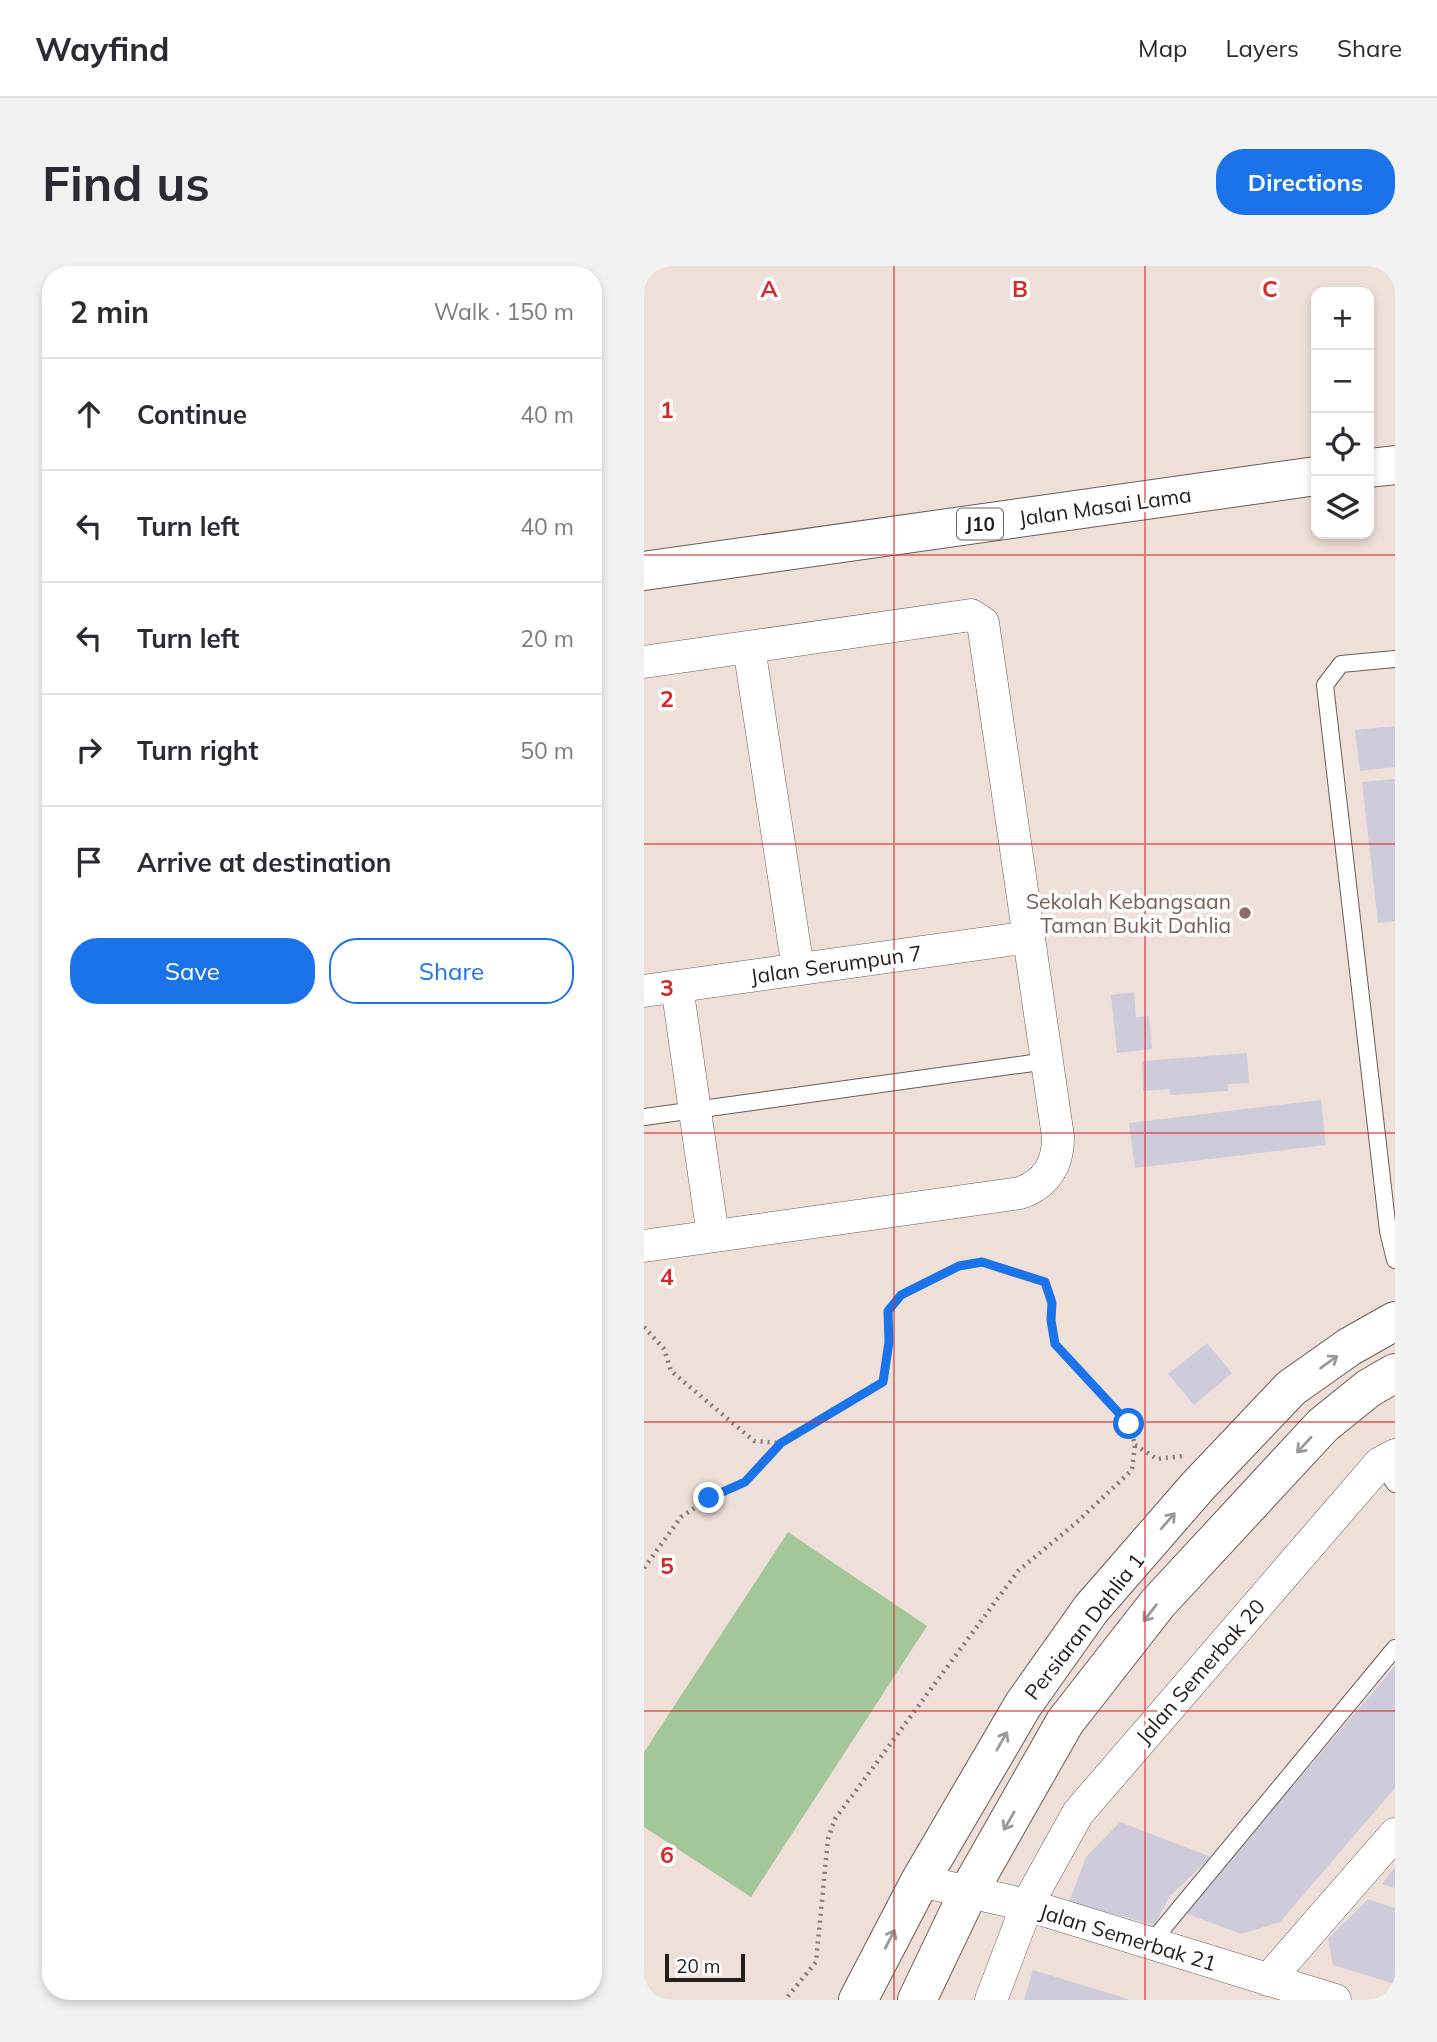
<!DOCTYPE html>
<meta charset="utf-8">
<style>
:root{--surface:#fff;--page:#f2f2f3;--text:#2b2b33;--muted:#7c7c81;--line:#e1e1e2;--accent:#1a73e8}
body{margin:0;font-family:Mulish,sans-serif;background:var(--page);color:var(--text)}
.controls{position:absolute;right:21px;top:21px;display:grid;overflow:hidden;border-radius:14px;box-shadow:0 4px 10px #0003}
.controls button{width:63px;height:63px;display:grid;place-items:center;padding:0;border:0;border-bottom:2px solid var(--line);background:var(--surface);color:var(--text);font:35px sans-serif}
.scale{position:absolute;left:21px;bottom:18px;width:80px;box-sizing:border-box;padding-left:7px;border:4px solid #231d1b;border-top:0;font-size:19px;line-height:24px;white-space:nowrap;color:#231d1b;-webkit-text-stroke:5px #fff;paint-order:stroke}
.stop{position:absolute;width:21px;height:21px;margin:-16px;border:5px solid #1a73e8;border-radius:50%;background:#fff}
.stop.end{background:#1a73e8;border-color:#fff;box-shadow:0 2px 7px #0008}
.list{margin:0;padding:0;list-style:none}
h2{display:flex;justify-content:space-between;align-items:center;height:91px;margin:0;padding:0 28px;font-size:30px}
h2 small{font-size:23px;font-weight:400;color:var(--muted)}
.list li{display:grid;grid-template-columns:46px 1fr auto;gap:21px;align-items:center;box-sizing:border-box;height:112px;padding:0 28px;border-top:2px solid var(--line)}
.list b{display:block;font-size:26px;white-space:nowrap}
.list em{font-size:23px;font-style:normal;color:var(--muted)}
.actions{display:flex;gap:14px;padding:21px 28px}
.actions a{flex:1;padding:16px 0;border:2px solid var(--accent);border-radius:28px;text-align:center;font-size:24px;color:var(--accent)}
.actions .main{background:var(--accent);color:#fff}
.icon{flex:none;width:38px;height:38px;fill:none;stroke:currentColor;stroke-width:2;stroke-linecap:round;stroke-linejoin:round}
.map{position:relative;flex:none;width:751px;height:1734px;overflow:hidden;border-radius:28px}
header{display:flex;align-items:center;gap:42px;box-sizing:border-box;height:98px;padding:0 35px;background:var(--surface);border-bottom:2px solid var(--line)}
header strong{font-size:33px}
nav{display:flex;gap:38px;margin-inline-start:auto;font-size:24px}
.intro{display:flex;align-items:center;justify-content:space-between;box-sizing:border-box;height:168px;padding:0 42px}
h1{margin:0;font-size:49px}
.button{padding:18px 32px;border-radius:28px;background:var(--accent);color:#fff;font-size:24px;font-weight:700}
main{display:flex;gap:42px;padding:0 42px}
aside{flex:1;background:var(--surface);border-radius:28px;box-shadow:0 4px 10px #0003}
.map>svg:first-child{display:block}
.green{fill:#a4c79a}
.building{fill:#ceccda}
.lines{fill:none;stroke-linecap:round;stroke-linejoin:round}
.lane-casing{stroke:#695c57;stroke-width:18}
.street-casing{stroke:#695c57;stroke-width:33}
.secondary-casing{stroke:#695c57;stroke-width:40}
.primary-casing{stroke:#695c57;stroke-width:40}
.path{stroke:#847a76;stroke-width:4.5;stroke-dasharray:2 5;stroke-linecap:butt}
.lane{stroke:#fff;stroke-width:16}
.street{stroke:#fff;stroke-width:32}
.secondary{stroke:#fff;stroke-width:38}
.primary{stroke:#fff;stroke-width:38}
.oneway{stroke:#9c9998}
.route{stroke:#1a73e8;stroke-width:9}
.grid{fill:none;stroke:#d62828;stroke-width:2;stroke-opacity:0.55}
.education-dot{fill:#8d6e63;stroke:#fff;stroke-width:2.5}
.labels{text-anchor:middle;dominant-baseline:central;stroke-width:7;stroke-linejoin:round;paint-order:stroke}
.shield{fill:#fff;stroke:#65615f;stroke-width:2}
.shield-label{font-size:19px;font-weight:bold;fill:#231d1b}
.street-label{font-size:21px;fill:#231d1b;stroke:#fff}
.education-label{font-size:21px;fill:#785e54;stroke:#fff;text-anchor:end}
.grid-label{font-size:23px;text-anchor:middle;font-weight:bold;fill:#d62828;stroke:#fff;stroke-width:7;stroke-linejoin:round;paint-order:stroke}
</style>
<header>
<strong>Wayfind</strong>
<nav><a>Map</a><a>Layers</a><a>Share</a></nav>
</header>
<div class="intro"><h1>Find us</h1><a class="button">Directions</a></div>
<main>
<aside>
<h2>2 min<small>Walk · 150 m</small></h2>
<ul class="list">
<li><svg class="icon" aria-label="ahead" viewBox="0 0 24 24"><path d="M12 20V5M6 11l6-6 6 6"/></svg><div><b>Continue</b></div><em>40 m</em></li>
<li><svg class="icon" aria-label="left" viewBox="0 0 24 24"><path d="M17 20v-9H6M10 6l-5 5 5 5"/></svg><div><b>Turn left</b></div><em>40 m</em></li>
<li><svg class="icon" aria-label="left" viewBox="0 0 24 24"><path d="M17 20v-9H6M10 6l-5 5 5 5"/></svg><div><b>Turn left</b></div><em>20 m</em></li>
<li><svg class="icon" aria-label="right" viewBox="0 0 24 24"><path d="M7 20v-9h11M14 6l5 5-5 5"/></svg><div><b>Turn right</b></div><em>50 m</em></li>
<li><svg class="icon" aria-label="arrive" viewBox="0 0 24 24"><path d="M6 21V4h12l-3 4 3 4H6"/></svg><div><b>Arrive at destination</b></div></li>
</ul>
<div class="actions"><a class="main">Save</a><a>Share</a></div>
</aside>
<div class="map">
<svg width="751" height="1734" viewBox="0 0 751 1734">
<rect width="100%" height="100%" fill="#efdfd9"/>
<!-- green -->
<path class="green" d="M144,1266L283,1360L107,1631L0,1561V1486Z"/>
<!-- building -->
<path class="building" d="M751,460V501L716,505L711,464Z
M751,513V655L734,657L718,516Z
M490,726L492,751L505,750L508,783L473,787L467,729Z
M603,787L605,817L584,818V825L526,829V823L499,825L498,795Z
M677,834L682,879L491,902L485,857Z
M563,1077L588,1107L550,1139L524,1108Z
M751,1400V1522L636,1656L597,1668L541,1647Z
M476,1556L567,1591L525,1631L511,1659L425,1636L442,1591Z
M751,1601V1622L738,1618Z
M724,1633L751,1642V1718L689,1699L684,1673Z
M389,1704L484,1733V1734H380Z"/>
<g class="lines">
<!-- lane casing -->
<g class="lane-casing">
<path id="lane" d="M751,393L697,398L681,419L744,965L751,994
M0,851L403,795
M736,1197L751,1218
M506,1678L751,1382"/>
</g>
<!-- street casing -->
<g class="street-casing">
<path id="street" d="M105,381L154,703
M0,396L327,349L339,357L414,871C414,899 402,918 376,927L0,980
M33,720L69,970
M0,725L385,671
M276,1615L383,1639L691,1734
M624,1714L751,1568
M347,1734L383,1639L434,1547L736,1197L751,1189"/>
</g>
<!-- secondary casing -->
<g class="secondary-casing">
<path id="secondary" d="M214,1734L276,1615L379,1439L447,1343L554,1220L647,1122L705,1081L751,1055
M273,1734L325,1625L421,1456L514,1337L679,1159L725,1122L751,1107"/>
</g>
<!-- primary casing -->
<g class="primary-casing">
<path id="primary" d="M725,202L751,199
M0,305L672,210"/>
</g>
<!-- path -->
<path class="path" d="M0,1061L20,1083L27,1105L110,1175L137,1177L239,1116L245,1076L244,1045L257,1029L315,1000L338,996L401,1016L408,1037L407,1054L411,1078L485,1158L491,1179L488,1204L433,1256L374,1305L191,1553L184,1573L172,1696L141,1734
M491,1179L513,1193L539,1190
M0,1302L37,1251L65,1232L101,1216L137,1177"/>
<!-- lane -->
<use href="#lane" class="lane"/>
<!-- street -->
<use href="#street" class="street"/>
<!-- secondary -->
<use href="#secondary" class="secondary"/>
<!-- primary -->
<use href="#primary" class="primary"/>
</g>
<!-- one-way arrows -->
<defs><path id="oneway-shaft" d="M-6 0H5M1.5-3L5.5 0L1.5 3" fill="none" stroke-width="1.6" stroke-linecap="round" stroke-linejoin="round" transform="scale(1.75)"/></defs>
<g class="oneway">
<use href="#oneway-shaft" transform="translate(685 1096) rotate(-36)"/>
<use href="#oneway-shaft" transform="translate(660 1179) rotate(133)"/>
<use href="#oneway-shaft" transform="translate(524 1255) rotate(-49)"/>
<use href="#oneway-shaft" transform="translate(506 1347) rotate(128)"/>
<use href="#oneway-shaft" transform="translate(358 1475) rotate(-60)"/>
<use href="#oneway-shaft" transform="translate(365 1555) rotate(120)"/>
<use href="#oneway-shaft" transform="translate(246 1673) rotate(-63)"/>
</g>
<g class="lines">
<!-- route -->
<path class="route" d="M65,1232L101,1216L137,1177L239,1116L245,1076L244,1045L257,1029L315,1000L338,996L401,1016L408,1037L407,1054L411,1078L485,1158"/>
</g>
<!-- grid -->
<path class="grid" d="M250,0V1734M501,0V1734M0,289H751M0,578H751M0,867H751M0,1156H751M0,1445H751"/>
<!-- markers -->
<circle class="education-dot" cx="601" cy="647" r="7"/>
<g class="labels">
<!-- shield labels -->
<rect class="shield" x="313" y="242.5" width="46" height="31" rx="5"/>
<g class="shield-label">
<text x="336" y="258">J10</text>
</g>
<!-- street labels -->
<g class="street-label">
<text transform="translate(461 240) rotate(-8)">Jalan Masai Lama</text>
<text transform="translate(192 698) rotate(-8)">Jalan Serumpun 7</text>
<text transform="translate(440 1360) rotate(-52)">Persiaran Dahlia 1</text>
<text transform="translate(556 1405) rotate(-49)">Jalan Semerbak 20</text>
<text transform="translate(484 1671) rotate(17)">Jalan Semerbak 21</text>
</g>
<!-- education labels -->
<g class="education-label">
<text x="587" y="635">Sekolah Kebangsaan<tspan x="587" dy="24">Taman Bukit Dahlia</tspan></text>
</g>
</g>
<g class="grid-label">
<text x="125" y="31">A</text>
<text x="376" y="31">B</text>
<text x="626" y="31">C</text>
<text x="23" y="152">1</text>
<text x="23" y="441">2</text>
<text x="23" y="730">3</text>
<text x="23" y="1019">4</text>
<text x="23" y="1308">5</text>
<text x="23" y="1597">6</text>
</g>
</svg>
<div class="controls">
<button>+</button>
<button>−</button>
<button><svg class="icon" aria-label="locate" viewBox="0 0 24 24"><circle cx="12" cy="12" r="6"/><path d="M12 2v4M12 18v4M2 12h4M18 12h4"/></svg></button>
<button><svg class="icon" aria-label="layers" viewBox="0 0 24 24"><path d="M12 4l9 5-9 5-9-5zM3 14l9 5 9-5"/></svg></button>
</div>
<div class="scale">20 m</div>
<div class="stop" style="left:485px;top:1158px"></div>
<div class="stop end" style="left:65px;top:1232px"></div>
</div>
</main>
